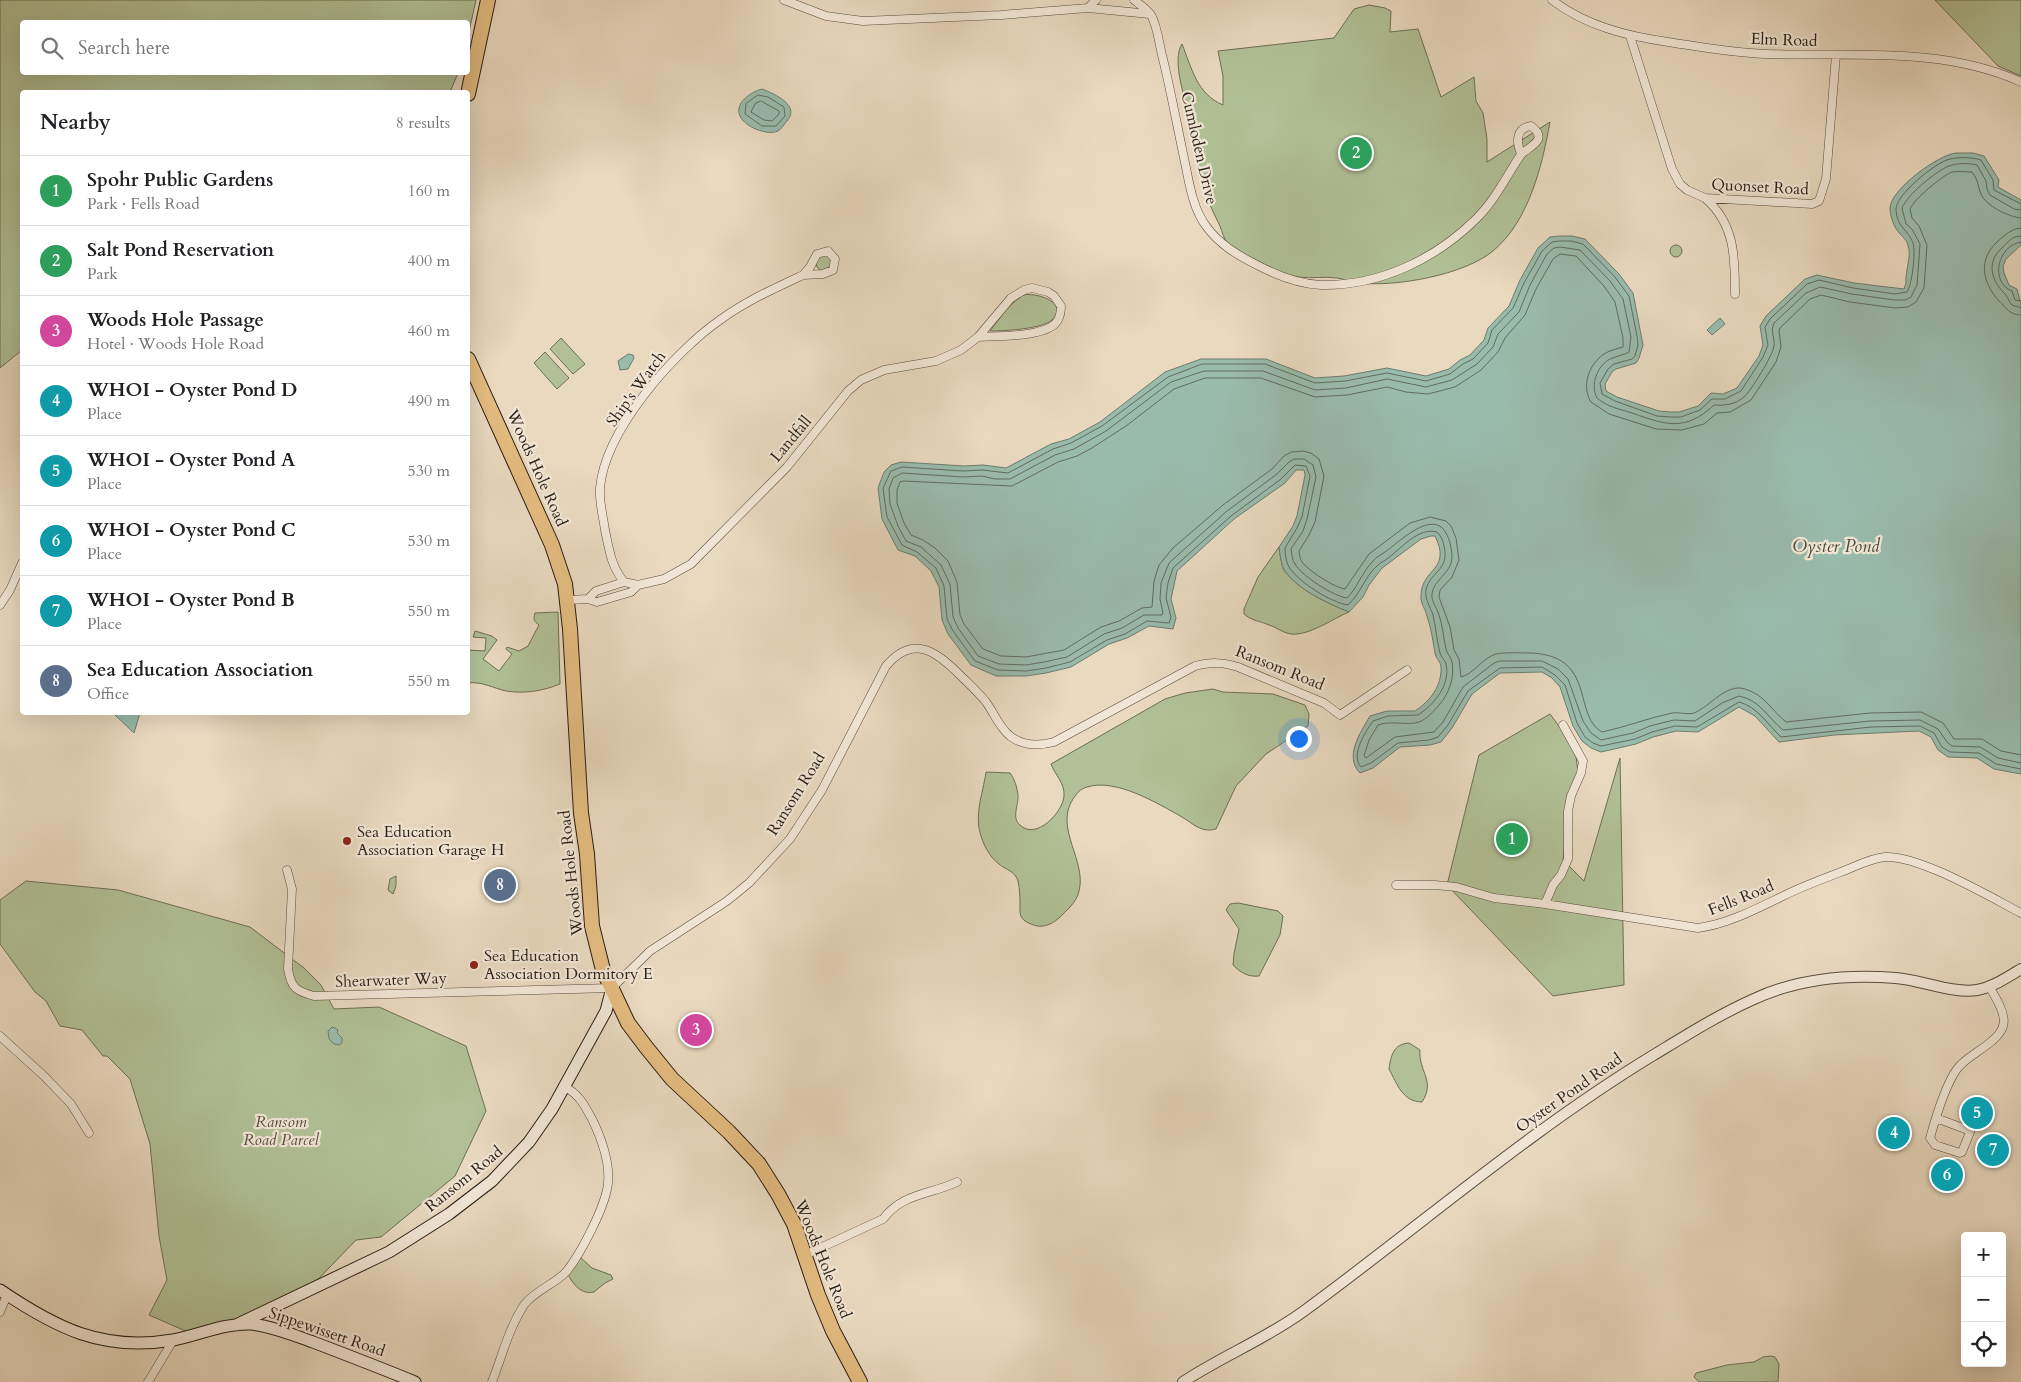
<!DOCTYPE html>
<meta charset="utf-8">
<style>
:root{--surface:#fff;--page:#f6f6f6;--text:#202124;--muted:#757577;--line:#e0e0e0;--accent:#8f2418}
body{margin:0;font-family:Cardo,serif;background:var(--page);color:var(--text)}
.controls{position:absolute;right:15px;bottom:15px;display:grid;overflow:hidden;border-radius:5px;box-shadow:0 5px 20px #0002}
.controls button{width:45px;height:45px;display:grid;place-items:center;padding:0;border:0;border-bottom:1px solid var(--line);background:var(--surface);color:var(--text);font:25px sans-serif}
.you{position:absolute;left:1298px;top:738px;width:18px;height:18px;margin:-12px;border:4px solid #fff;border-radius:50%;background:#1a73e8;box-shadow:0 0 0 8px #1a73e833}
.badge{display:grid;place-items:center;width:32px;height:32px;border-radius:50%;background:var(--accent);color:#fff;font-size:16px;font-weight:700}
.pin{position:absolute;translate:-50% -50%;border:2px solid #fff;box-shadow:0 1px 5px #0006}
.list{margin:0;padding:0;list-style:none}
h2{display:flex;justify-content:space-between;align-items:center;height:65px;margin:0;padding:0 20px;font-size:21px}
h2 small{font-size:16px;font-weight:400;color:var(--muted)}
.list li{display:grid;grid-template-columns:32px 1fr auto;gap:15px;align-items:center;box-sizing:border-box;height:70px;padding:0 20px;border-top:1px solid var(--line)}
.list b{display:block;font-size:19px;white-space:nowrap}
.list p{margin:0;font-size:16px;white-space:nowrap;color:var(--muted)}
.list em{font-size:16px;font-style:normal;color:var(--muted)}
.icon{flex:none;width:28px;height:28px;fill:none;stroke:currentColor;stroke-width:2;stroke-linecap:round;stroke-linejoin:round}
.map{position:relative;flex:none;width:2021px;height:1382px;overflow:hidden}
.search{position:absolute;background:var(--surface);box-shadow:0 5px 20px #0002;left:20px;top:20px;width:450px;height:55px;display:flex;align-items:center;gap:12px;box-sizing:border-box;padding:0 18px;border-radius:5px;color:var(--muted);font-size:19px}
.panel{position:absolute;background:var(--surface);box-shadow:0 5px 20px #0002;left:20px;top:90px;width:450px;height:625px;border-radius:5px}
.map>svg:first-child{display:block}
.green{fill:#b1c096;stroke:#6c6f54}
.water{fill:#99bbac;stroke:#6c7c6f}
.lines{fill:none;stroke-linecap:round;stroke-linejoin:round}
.shore{stroke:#606c60;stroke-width:1}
.minor-casing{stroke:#584d3e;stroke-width:9}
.tertiary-casing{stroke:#584d3e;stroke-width:12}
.secondary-casing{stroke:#281e13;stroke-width:13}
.trunk-casing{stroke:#281e13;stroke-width:16}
.minor{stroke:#f1e6d5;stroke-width:8}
.tertiary{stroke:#f1e6d5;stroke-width:10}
.secondary{stroke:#f1e6d5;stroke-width:11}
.trunk{stroke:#e4bc80;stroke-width:14}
.poi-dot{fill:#8f2418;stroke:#f1e6d5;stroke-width:2}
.labels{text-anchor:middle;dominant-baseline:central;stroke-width:4.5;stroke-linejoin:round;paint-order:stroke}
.street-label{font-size:16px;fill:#281e13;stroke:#f1e6d5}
.poi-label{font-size:16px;fill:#281e13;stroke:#f1e6d5;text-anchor:start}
.park-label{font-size:16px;font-style:italic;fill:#514f3a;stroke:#f1e6d5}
.water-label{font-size:18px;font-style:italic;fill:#4a4d41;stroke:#f1e6d5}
</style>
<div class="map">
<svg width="2021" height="1382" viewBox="0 0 2021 1382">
<rect width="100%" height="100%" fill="#e9d9bf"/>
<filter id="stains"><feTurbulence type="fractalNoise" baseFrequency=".004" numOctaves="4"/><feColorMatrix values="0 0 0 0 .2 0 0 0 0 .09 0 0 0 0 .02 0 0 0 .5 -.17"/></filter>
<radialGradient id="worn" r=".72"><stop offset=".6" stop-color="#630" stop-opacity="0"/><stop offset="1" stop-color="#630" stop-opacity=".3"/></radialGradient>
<!-- green -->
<path class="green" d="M0,0H476L468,36V22H22V72L458,73L450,92H22V350L0,368Z
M1935,0H2021V76L1998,66Z
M1369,5L1385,8L1391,11L1390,32L1418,29L1441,97L1474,77L1476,101L1483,113L1487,139V162L1550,122C1542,166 1529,221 1493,251C1464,275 1396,287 1359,283C1352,282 1344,279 1337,278C1325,276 1312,279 1299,277C1283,275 1268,266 1254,259C1246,255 1233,251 1228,244C1224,239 1222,232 1220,226C1212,210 1205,195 1201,177C1197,159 1196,139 1191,121C1186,103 1171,60 1182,44C1192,69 1197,94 1223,105V76L1218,51L1334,38L1354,9Z
M1670 251a6 6 0 1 1 12 0a6 6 0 1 1-12 0Z
M816 263a8 8 0 1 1 16 0a8 8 0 1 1-16 0Z
M1023,295C1037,292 1070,303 1052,320C1042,329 1004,331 990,331L1008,307Z
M561,338L585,364L573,374L550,349Z
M545,352L569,378L557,389L534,363Z
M1279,547C1280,554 1281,564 1284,570C1298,590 1327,603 1349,612C1332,619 1309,636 1291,634C1283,633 1276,627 1269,625C1260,621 1252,621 1244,614V609L1258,577Z
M558,612L560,684C543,691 524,694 506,691C493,688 481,681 468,683V650L485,651L486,638L473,637L475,631L492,636L497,640L483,659L499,671L512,654L506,649L507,647L519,651L528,646L539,625C534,621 533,620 535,613Z
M1213,689L1223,692L1273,694L1305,705L1309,714L1308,726L1266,754L1236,786L1216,829C1201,833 1194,824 1182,817C1157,803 1116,778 1087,787C1080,789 1077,793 1073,799C1054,828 1087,861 1079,891C1077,902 1066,911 1059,918C1051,925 1041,929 1031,924C1023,921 1019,917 1020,907C1020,899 1020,889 1018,881C1015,871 1006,870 999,864C991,858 985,848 982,839C973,816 983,794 986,772L1010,773C1015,780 1017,787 1018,795C1019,804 1011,818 1020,825C1036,841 1063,812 1064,796C1065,783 1055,775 1051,764L1165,699L1185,693Z
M1550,714L1575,748L1579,781L1567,818L1563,860L1584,881L1620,758L1624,985L1553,996L1447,885L1479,755Z
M396,876V886L393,894L388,890L390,879Z
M26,881L118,890L250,927L304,968L321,985L334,1009L379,1007L466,1046L486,1111L455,1176L381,1237L356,1240L302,1296L197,1336L149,1315L167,1280L159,1236L150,1144L130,1079L107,1056H103L82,1030L60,1026L46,1001L35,992L0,944V900Z
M1238,903L1278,911L1283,916L1280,935L1259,976C1248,977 1241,973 1233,965L1234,954L1239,929L1226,910L1230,904Z
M1409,1043L1420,1050C1418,1071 1436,1081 1422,1102C1403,1102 1397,1084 1389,1069C1391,1056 1393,1044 1409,1043Z
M580,1257L592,1268L611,1275L613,1279L605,1283L594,1292C582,1295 573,1285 568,1274Z
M1771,1356L1775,1357L1779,1364L1778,1382H1699L1694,1377L1696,1373L1727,1365L1754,1362L1763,1357Z"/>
<!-- water -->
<path class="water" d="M762,89C775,94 802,106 786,122C784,125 781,129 778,131C767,136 745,127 740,116C734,103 751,92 762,89Z
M1956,153H1973L1984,156L1999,180L1998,187L2021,200V245L2006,259L2003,266L2004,273L2009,285L2017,289L2021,305V774L1994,769L1977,758L1948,757L1938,750L1931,737L1919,731L1834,735L1779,742L1755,716L1739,707L1698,732L1676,731L1653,737L1636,744L1601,752L1591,748L1582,741L1573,726L1560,687L1552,678L1542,672L1500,673L1472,694L1452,728L1441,742L1430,745L1400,747L1373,768L1360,773C1344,757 1360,733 1370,716L1387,711H1415C1430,701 1442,686 1441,667C1441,662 1436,659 1435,653C1433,641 1431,628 1427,616C1425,608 1420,603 1421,595C1422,568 1452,570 1435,536H1431L1421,539L1382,568L1369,585L1363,597L1349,612C1327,603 1298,590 1284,570C1281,564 1280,554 1279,547L1293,526L1297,516L1305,475L1304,470H1296L1285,483L1234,519L1177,571L1171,599L1176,618L1173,629L1149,626L1127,638L1109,644L1071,667L1046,673L1026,676H996L971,665L948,634L942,620L939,587L931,571L915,556L898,550L882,519L878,488L884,472L891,465L901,462L964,466L983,465L1006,468L1051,444L1069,439L1100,422L1165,372L1201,359H1266L1315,378L1344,376L1387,368L1426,376L1449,369L1460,360L1470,355L1484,340L1488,328L1509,306L1520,280L1538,248L1550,237L1559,236H1572L1585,239L1619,274L1633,293L1643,345L1639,358L1636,363L1616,369L1612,372L1605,384L1606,391L1617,397L1659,411L1671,412H1679L1698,406L1711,393L1723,394L1737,388L1759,356L1763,345L1760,326L1766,316L1805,279L1817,275L1854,283L1904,289L1906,283C1905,271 1912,256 1908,245C1906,238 1900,235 1897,230C1893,225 1890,214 1890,208C1891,189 1938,155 1956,153Z
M1720,318L1725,324L1712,335L1707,330Z
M628,354L633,355L634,358L628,369L620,370L618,361Z
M113,713H140L134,733Z
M332,1027L335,1028L338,1030L337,1033L342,1038V1043L339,1045L334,1044L329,1039L328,1031Z"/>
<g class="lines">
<!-- shore -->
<path class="shore" d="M758,95L768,97L784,107L785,116L776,126H762L745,114L746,104Z
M761,101L779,111V114L772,121L764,120L751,112L755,104Z
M2021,204L1994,190L1993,180L1981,160C1972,157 1959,157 1950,159C1936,162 1895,195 1896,210C1897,228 1908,229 1913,243C1916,252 1912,285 1907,292L1895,294L1853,288L1819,280L1807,284L1770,319L1765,327L1768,345L1763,357L1741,391L1725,399H1712L1700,410L1681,417H1671L1657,416L1615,401L1602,394L1600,383L1608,369L1614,364L1632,359L1635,356L1638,345L1637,336L1629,296L1615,277L1583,244L1571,241H1559L1552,242L1542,251L1524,283L1513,308L1492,330L1488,343L1473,359L1463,364L1450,374L1426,381L1387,373L1345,381L1315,383L1265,364H1202L1168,377L1102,426L1071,443L1053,449L1008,473L982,470L963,471L902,467L891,471L883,488L887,517L902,545L917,552L936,568L944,586L947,619L953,631L975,661L998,670L1026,671L1046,668L1070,662L1107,640L1125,634L1147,621L1169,623L1171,617L1166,598L1168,583L1173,568L1231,516L1281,479L1295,465L1306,466L1310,476L1302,517L1297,528L1285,548C1285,554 1286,562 1289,567C1298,582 1332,603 1348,605C1361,593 1365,576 1378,565C1381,562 1385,561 1388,558C1402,548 1418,527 1437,532C1441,536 1443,540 1444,546C1450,571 1430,571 1426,590C1425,601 1430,606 1433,615C1436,628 1437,641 1440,653C1441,657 1445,660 1446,664C1451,684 1434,705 1418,715L1388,716L1373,721C1366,731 1350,755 1361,767L1371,763L1398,743L1429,740L1438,737L1448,725L1468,691L1500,668L1542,667L1555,675L1565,685L1577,723L1585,737L1593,743L1601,746L1635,739L1652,732L1675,726L1697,727L1739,702C1758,707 1767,724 1781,737L1871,727L1920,726L1934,733L1942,747L1950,752L1979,753L1996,764L2021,769
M2021,210L2014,209L1990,195L1987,189L1986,181L1977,165C1970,163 1956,163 1949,166C1936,171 1907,195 1902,208L1906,224L1912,229L1920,244L1917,285L1911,297L1905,300H1894L1852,294L1820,287L1806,293L1774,323C1770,332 1775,337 1774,346C1773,355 1751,391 1744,397C1736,404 1725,406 1714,405C1685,432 1666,425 1632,413C1620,409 1607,407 1597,398C1590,385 1597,366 1610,359C1617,356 1624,355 1629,352L1631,337L1623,299L1610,281L1580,250L1560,247L1554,248L1547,254L1530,285L1519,312L1498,334L1493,347L1477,364L1452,380L1426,387L1387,379L1346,388L1315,390L1263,371H1204L1171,382L1106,431L1074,449L1055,455L1010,479H995L982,476L963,477L902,473L893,478L889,489L890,504L898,526L906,541L921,547L941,565L950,584L953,617L958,628L978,656L999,664L1026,665L1044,662L1067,657L1104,634L1122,628L1144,615H1162L1163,613L1160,599L1161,583L1169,563L1227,511L1277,474L1289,462L1294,459H1304L1313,465L1316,477L1307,519L1303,531L1291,549C1292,554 1292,560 1295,564C1302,576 1333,596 1347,598C1358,587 1362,572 1373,561C1376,557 1381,555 1385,552C1398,543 1433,508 1446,533C1450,540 1452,550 1452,558C1451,574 1433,580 1432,594C1431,601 1437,608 1439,615C1443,626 1443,637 1446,649C1447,654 1451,657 1452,662C1455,677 1449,694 1439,705C1434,711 1427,719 1419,722C1407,726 1391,720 1378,725L1369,740L1364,756L1366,758L1395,737L1434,732L1443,722L1463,687L1494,663L1500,661H1542L1558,669L1568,679L1583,721L1591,733L1601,740L1633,733L1650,726L1674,720L1695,721L1722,703L1739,696C1760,700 1768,718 1783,730L1870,721L1920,720L1938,729L1947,742L1952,746L1980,747L1998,758L2021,763
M2021,218C2009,217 1986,206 1981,194C1977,185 1979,181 1972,172C1967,172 1958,171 1952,172C1942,176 1914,199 1910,209L1912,218L1919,226L1927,245L1924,288L1916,302L1908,307L1895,308L1850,302L1821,295L1810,299L1780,328L1779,331L1781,347L1776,362L1751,400L1730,412L1717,413L1704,424L1682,430L1656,429L1609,414L1591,402C1581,386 1589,364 1604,354C1610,350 1617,349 1623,347V338L1615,302L1604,286L1576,256L1560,254L1553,259L1536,289L1525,315L1505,338L1498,352L1481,370L1455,387L1428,394L1406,392L1387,387L1347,395L1315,397L1261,378H1205L1174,389L1126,426L1092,448L1077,456L1058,462L1012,486L903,481L900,482L897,490V503L904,523L911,535L923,540L935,548L948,561L957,582L960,615L964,624L983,649L1001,656L1026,657L1064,650L1101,627L1119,621L1142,608L1152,607L1154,581L1159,565L1173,548L1223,505L1272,469L1284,456L1291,452L1303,451L1311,453L1319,459L1324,476L1315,522L1309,535L1299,551C1299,552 1300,559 1301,560C1305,569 1335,588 1345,589L1369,554L1410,523L1430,517L1446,521L1451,526L1456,538L1459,560L1452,577L1440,590L1439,597L1450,627L1454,650L1459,659L1461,677C1474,674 1482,658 1496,654C1506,652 1520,653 1531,653C1597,656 1572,715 1602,732C1626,727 1648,718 1672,713C1679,712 1688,715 1694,713C1711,706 1726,683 1745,689C1765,695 1771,710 1786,722L1870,713L1921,712L1943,723L1954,739H1982L2001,751L2021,755
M2021,228C2011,229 2005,235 1997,242C1978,260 1982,282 1999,301C2007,308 2009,315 2021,315
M2021,236C2012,236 2008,242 2002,248C1985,263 1992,282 2006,295C2008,298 2009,302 2012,305L2021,308
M2021,242C1998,245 1989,282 2012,291L2015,300L2021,301"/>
<!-- minor casing -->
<g class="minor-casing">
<path id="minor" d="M784,0L826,16L863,21L1001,15L1088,8L1096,0
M1134,0C1139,4 1147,9 1151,15C1158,27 1159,45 1163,59C1171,92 1177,125 1184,158C1189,181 1192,207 1206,226C1219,244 1237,255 1257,265C1276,275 1299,284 1321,285C1380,286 1436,259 1477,218C1495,200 1506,177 1520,156C1526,147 1551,141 1531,126C1516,128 1516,142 1521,153
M1552,0C1586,26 1627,36 1668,42C1701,47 1733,53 1766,54C1852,57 1941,46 2021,82
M1088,8L1150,14
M1630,36L1672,169L1680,184L1687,190L1705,198L1812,204L1819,201L1826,179L1836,55
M1705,198C1735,224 1735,257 1735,294
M828,251L835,259L833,270L823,274L803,275L810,267L817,254Z
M624,582C611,566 609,549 605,530C603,516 599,502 600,488C605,430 674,352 720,320C746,301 775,288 803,275
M588,599L596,591L624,582L638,585L664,579L691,564L787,467L848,391L861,380L884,370L936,361L961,350L978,337L1011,298L1024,290L1032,288L1048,292L1054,296L1061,306C1061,312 1060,319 1055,324C1041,337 997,336 978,337
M568,600L588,599L597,602L631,592L638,585
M0,605L10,590L22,563
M287,870L292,889L288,969C291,988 296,991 314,996L612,988L650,951L727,901L749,883L790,839L822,790L886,666C914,633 937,652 962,677C970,685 979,693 986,702C994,713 999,727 1010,736C1023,746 1039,746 1054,742L1195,666C1211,662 1222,662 1238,667L1324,703L1340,715L1407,670
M1396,885H1435L1456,887L1494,898L1545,904L1698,928C1728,924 1756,909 1783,896C1803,886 1825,878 1846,870C1858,865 1872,858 1885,857C1919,855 1990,897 2021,913
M1545,904L1553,885L1561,875L1568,859V811L1571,796L1581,773L1583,761L1563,725
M0,1036L44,1076L71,1104L89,1133
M1936,1118L1968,1130L1970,1132L1962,1152L1960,1153L1935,1145L1930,1138C1935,1120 1946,1084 1957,1069C1962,1062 1970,1057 1977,1052C2012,1029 2009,1020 1989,986
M805,1255L883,1219C903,1193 929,1195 957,1182
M0,1312L7,1295
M148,1382L174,1339
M492,1382C502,1356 509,1328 524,1305C534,1291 555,1284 566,1272C580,1255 606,1206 608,1183C610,1162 602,1140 593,1121C585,1106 580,1095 565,1087"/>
</g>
<!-- tertiary casing -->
<g class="tertiary-casing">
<path id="tertiary" d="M1183,1382C1222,1356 1266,1339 1304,1311C1420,1226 1529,1131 1652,1056C1685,1036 1718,1015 1754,999C1797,979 1848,974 1896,978C1921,980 1954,994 1977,990C1993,987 2008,977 2021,969"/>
</g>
<!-- secondary casing -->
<g class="secondary-casing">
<path id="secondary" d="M0,1290C56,1328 103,1352 173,1340C199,1335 225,1323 251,1324C272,1326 293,1335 313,1342C347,1355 381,1368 415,1382
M236,1325L389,1252L449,1214L492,1181L529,1142L552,1109L606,1011L612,988"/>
</g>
<!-- trunk casing -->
<g class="trunk-casing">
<path id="trunk" d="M468,94L488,0
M468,359L552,545L565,584L570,629L581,813L587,854L592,926L603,970L628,1023L646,1047L672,1079L729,1132L759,1164L778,1194L794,1224L818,1295L833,1331L860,1382"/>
</g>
<!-- minor -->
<use href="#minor" class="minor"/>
<!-- tertiary -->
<use href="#tertiary" class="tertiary"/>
<!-- secondary -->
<use href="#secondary" class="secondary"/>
<!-- trunk -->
<use href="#trunk" class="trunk"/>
</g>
<!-- markers -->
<g class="poi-dot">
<circle cx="347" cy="841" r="5"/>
<circle cx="474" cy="965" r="5"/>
</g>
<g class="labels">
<!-- street labels -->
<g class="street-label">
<text transform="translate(1784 40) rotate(2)">Elm Road</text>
<text transform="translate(1199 148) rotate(77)">Cumloden Drive</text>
<text transform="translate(1760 187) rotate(3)">Quonset Road</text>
<text transform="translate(636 389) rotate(-54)">Ship's Watch</text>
<text transform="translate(791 439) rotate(-50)">Landfall</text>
<text transform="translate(537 468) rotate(66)">Woods Hole Road</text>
<text transform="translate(1280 668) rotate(22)">Ransom Road</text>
<text transform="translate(796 794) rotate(-58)">Ransom Road</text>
<text transform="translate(571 873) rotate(-96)">Woods Hole Road</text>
<text transform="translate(1741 898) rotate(-22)">Fells Road</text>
<text transform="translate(391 980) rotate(-2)">Shearwater Way</text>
<text transform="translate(1569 1093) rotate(-35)">Oyster Pond Road</text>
<text transform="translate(464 1179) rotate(-39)">Ransom Road</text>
<text transform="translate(823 1259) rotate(68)">Woods Hole Road</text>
<text transform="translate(327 1332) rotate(19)">Sippewissett Road</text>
</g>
<!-- poi labels -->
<g class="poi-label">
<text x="357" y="832">Sea Education<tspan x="357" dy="18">Association Garage H</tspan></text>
<text x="484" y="956">Sea Education<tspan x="484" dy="18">Association Dormitory E</tspan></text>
</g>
<!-- park labels -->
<g class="park-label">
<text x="281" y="1122">Ransom<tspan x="281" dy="18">Road Parcel</tspan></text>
</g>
<!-- water labels -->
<g class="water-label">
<text x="1836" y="546">Oyster Pond</text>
</g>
</g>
<rect width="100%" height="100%" filter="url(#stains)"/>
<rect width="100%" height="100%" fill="url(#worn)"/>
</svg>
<div class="controls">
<button>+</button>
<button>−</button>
<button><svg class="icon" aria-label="locate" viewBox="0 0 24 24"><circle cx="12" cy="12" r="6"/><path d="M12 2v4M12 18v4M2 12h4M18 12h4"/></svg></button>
</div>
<div class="you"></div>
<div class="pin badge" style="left:1512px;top:839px;background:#2e9e5b">1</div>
<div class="pin badge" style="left:1356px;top:153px;background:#2e9e5b">2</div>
<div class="pin badge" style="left:696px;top:1030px;background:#d1479c">3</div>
<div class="pin badge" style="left:1894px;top:1133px;background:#0f9aa8">4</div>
<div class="pin badge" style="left:1977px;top:1113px;background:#0f9aa8">5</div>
<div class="pin badge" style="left:1947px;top:1175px;background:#0f9aa8">6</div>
<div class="pin badge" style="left:1993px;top:1150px;background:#0f9aa8">7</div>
<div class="pin badge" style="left:500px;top:885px;background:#5c6f8a">8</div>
<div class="search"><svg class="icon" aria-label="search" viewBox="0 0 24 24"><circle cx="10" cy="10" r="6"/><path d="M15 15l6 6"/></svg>Search here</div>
<section class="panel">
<h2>Nearby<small>8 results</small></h2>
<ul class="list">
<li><span class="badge" style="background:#2e9e5b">1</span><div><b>Spohr Public Gardens</b><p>Park · Fells Road</p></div><em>160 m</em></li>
<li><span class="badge" style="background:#2e9e5b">2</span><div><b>Salt Pond Reservation</b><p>Park</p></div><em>400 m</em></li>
<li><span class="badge" style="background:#d1479c">3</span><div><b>Woods Hole Passage</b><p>Hotel · Woods Hole Road</p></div><em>460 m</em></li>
<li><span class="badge" style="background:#0f9aa8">4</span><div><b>WHOI - Oyster Pond D</b><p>Place</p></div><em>490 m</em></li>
<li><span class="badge" style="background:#0f9aa8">5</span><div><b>WHOI - Oyster Pond A</b><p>Place</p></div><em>530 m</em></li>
<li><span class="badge" style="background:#0f9aa8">6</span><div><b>WHOI - Oyster Pond C</b><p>Place</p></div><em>530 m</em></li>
<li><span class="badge" style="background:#0f9aa8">7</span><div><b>WHOI - Oyster Pond B</b><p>Place</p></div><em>550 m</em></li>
<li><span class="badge" style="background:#5c6f8a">8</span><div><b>Sea Education Association</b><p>Office</p></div><em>550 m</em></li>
</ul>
</section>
</div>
